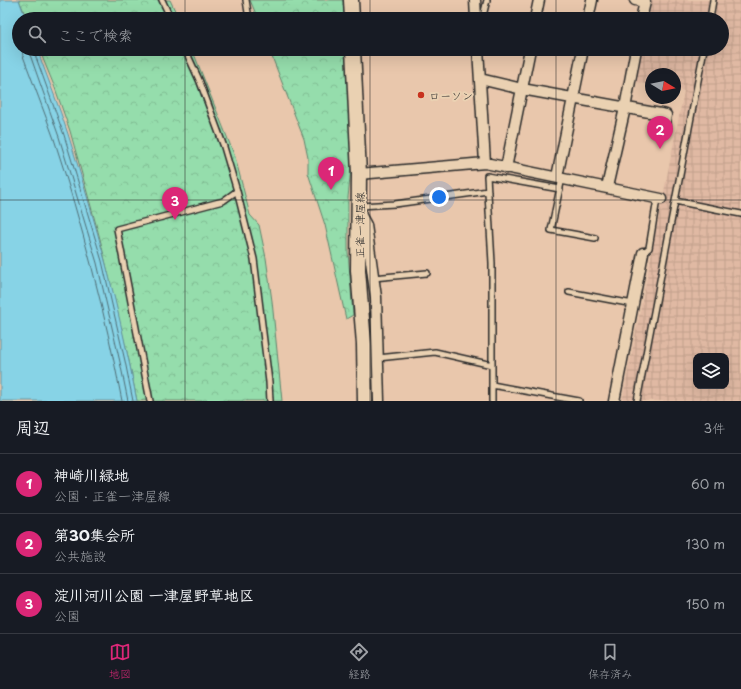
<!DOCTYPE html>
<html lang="ja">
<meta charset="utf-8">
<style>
:root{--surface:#171b24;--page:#20242c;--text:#f1f3f6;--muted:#9ea1a6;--line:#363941;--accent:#db2777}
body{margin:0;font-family:"Playpen Sans","Klee One",sans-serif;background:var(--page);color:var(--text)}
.controls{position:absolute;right:12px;bottom:12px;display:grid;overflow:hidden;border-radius:8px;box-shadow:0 4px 16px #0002}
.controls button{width:36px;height:36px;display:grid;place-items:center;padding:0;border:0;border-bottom:1px solid var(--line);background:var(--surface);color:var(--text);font:20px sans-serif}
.compass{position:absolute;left:645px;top:68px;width:36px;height:36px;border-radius:50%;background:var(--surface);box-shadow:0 4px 16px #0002;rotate:100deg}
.you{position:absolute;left:439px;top:197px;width:14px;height:14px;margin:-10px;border:3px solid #fff;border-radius:50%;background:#1a73e8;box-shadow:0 0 0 6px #1a73e833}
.badge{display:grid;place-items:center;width:26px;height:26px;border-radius:50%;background:var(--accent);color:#fff;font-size:13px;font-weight:700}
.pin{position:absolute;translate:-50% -33px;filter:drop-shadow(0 1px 2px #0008)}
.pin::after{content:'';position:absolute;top:21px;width:14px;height:12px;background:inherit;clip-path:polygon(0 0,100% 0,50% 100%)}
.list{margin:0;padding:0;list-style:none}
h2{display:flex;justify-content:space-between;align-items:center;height:52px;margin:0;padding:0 16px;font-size:17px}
h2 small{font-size:13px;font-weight:400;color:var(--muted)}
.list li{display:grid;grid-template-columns:26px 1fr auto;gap:12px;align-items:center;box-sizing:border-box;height:60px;padding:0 16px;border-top:1px solid var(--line)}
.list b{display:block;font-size:15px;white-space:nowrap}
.list p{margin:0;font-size:13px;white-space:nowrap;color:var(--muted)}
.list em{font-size:13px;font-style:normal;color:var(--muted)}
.icon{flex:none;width:22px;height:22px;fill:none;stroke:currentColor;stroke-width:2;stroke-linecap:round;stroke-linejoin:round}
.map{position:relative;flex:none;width:741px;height:401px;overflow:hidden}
.search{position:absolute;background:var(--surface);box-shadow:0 4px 16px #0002;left:12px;right:12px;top:12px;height:44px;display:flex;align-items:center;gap:10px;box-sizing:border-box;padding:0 14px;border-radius:22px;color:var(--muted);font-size:15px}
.sheet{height:232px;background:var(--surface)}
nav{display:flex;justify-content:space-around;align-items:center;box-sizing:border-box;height:56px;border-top:1px solid var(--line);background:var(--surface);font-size:11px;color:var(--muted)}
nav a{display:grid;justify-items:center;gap:2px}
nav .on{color:var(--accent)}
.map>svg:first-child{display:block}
.industrial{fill:url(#industrial-grid);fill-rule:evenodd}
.park{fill:url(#park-crowns);stroke:#60846c}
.water{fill:#87d3e6;stroke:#62909b}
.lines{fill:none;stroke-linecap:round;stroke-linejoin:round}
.shore{stroke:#506e76;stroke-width:1}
.service-casing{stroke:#2b2b2b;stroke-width:8}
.minor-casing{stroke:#2b2b2b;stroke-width:13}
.secondary-casing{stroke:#2b2b2b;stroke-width:17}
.service{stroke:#ead1b2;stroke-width:5}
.minor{stroke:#ead1b2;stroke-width:10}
.secondary{stroke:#ead1b2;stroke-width:14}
.grid{fill:none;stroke:#2b2b2b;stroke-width:1;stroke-opacity:0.55}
.poi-dot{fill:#c8321e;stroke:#ead1b2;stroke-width:1.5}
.labels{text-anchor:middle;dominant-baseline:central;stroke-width:4;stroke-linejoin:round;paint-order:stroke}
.poi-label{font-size:11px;fill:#2b2b2b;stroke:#ead1b2;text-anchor:start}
.street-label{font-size:11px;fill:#2b2b2b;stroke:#ead1b2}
</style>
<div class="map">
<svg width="741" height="401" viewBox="0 0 741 401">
<defs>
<pattern id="industrial-grid" width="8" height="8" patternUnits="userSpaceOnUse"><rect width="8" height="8" fill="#e0b9a3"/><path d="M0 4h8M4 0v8" fill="none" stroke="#c09f8c"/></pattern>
<pattern id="park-crowns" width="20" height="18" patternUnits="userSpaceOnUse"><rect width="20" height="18" fill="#95ddac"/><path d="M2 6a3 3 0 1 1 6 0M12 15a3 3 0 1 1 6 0" fill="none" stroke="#81be94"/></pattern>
</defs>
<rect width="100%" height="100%" fill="#e9c7ac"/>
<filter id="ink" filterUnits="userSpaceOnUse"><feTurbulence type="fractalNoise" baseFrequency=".025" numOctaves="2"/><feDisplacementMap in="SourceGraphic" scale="8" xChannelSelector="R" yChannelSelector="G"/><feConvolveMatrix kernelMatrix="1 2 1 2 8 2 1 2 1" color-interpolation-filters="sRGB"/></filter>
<g filter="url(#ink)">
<!-- industrial -->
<path class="industrial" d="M651,0H741V401H622L684,91L675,89V74H651V85L636,82L642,49H722V19H647ZM696,356H726V386H696Z"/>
<!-- park -->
<path class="park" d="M19,0H170L179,19H27Z
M250,0H343L345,19H258Z
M39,49H192L235,157L250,215L259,225L266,258L272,301L282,401H137L129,361L100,239L70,131L55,88Z
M269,49H346L351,142V167L348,198V252L353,315L346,319L325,225L308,173V158L304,139Z"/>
<!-- water -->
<path class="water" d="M0,0H19L26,19H19V49H37C47,77 59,106 68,134C96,222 120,311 137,401H0Z"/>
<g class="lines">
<!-- shore -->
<path class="shore" d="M22,49L23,56C33,83 44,111 54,139C82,224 105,312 122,401
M28,49L59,137L97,263L120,362L128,401
M33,49L64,135L102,261L125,361L133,401"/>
<!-- service casing -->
<g class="service-casing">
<path id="service" d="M162,0L171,19
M246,0L249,19
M484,12L487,0
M710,19L713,0
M185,49L200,82L224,147L237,191L254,259L269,382L270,401
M562,178L551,230L595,238
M675,201L741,214
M360,206L395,204L488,191
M643,253L649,248L657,199
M373,278L427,273
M569,292L633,304
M378,358L435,352L492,365
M492,385L579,401
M150,401L117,229L223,201L237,191
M492,401V263L487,176L560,189
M637,401L704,49"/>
</g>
<!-- minor casing -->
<g class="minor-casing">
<path id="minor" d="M475,0L476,19
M635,0L645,2L641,19
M535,19L539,0
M588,19L592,0
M478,49L485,163
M480,79L522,89L666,115L663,132
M506,168L530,49
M359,174L485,163L661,199
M557,177L583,49
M607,187L625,108L636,49
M359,212L366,225L376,297L379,401
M614,401L643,253"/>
</g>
<!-- secondary casing -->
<g class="secondary-casing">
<path id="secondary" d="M351,0L352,19
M353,49L359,174L358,270L364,344L365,401"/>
</g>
<!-- service -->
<use href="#service" class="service"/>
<!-- minor -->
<use href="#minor" class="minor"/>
<!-- secondary -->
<use href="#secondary" class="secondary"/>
</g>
</g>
<!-- grid -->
<path class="grid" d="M185,0V19M370,0V19M556,0V19M185,49V401M370,49V401M556,49V401M0,200H741"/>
<!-- markers -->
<circle class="poi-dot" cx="421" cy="95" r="4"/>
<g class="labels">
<!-- poi labels -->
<g class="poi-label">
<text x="429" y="95">ローソン</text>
</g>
<!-- street labels -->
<g class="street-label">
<text transform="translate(359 225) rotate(-90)">正雀一津屋線</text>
</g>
</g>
</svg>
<div class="controls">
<button><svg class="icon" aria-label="layers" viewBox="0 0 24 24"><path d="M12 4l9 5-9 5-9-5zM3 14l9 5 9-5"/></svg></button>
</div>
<svg class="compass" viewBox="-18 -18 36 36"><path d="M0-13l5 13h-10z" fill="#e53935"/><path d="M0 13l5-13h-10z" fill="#9ea1a6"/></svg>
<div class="you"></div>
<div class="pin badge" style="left:331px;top:190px">1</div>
<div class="pin badge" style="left:660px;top:149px">2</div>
<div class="pin badge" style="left:175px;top:220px">3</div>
<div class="search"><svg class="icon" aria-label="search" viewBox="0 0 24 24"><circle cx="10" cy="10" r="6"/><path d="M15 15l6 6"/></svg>ここで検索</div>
</div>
<section class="sheet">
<h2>周辺<small>3件</small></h2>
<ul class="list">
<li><span class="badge">1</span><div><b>神崎川緑地</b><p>公園 · 正雀一津屋線</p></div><em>60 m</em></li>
<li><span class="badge">2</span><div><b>第30集会所</b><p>公共施設</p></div><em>130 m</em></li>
<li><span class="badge">3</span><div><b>淀川河川公園 一津屋野草地区</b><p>公園</p></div><em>150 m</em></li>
</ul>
</section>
<nav>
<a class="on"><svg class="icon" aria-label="map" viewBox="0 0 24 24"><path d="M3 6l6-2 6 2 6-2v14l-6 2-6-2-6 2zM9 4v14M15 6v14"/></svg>地図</a>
<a><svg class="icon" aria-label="directions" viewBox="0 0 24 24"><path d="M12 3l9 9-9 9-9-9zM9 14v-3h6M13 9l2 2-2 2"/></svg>経路</a>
<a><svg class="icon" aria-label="saved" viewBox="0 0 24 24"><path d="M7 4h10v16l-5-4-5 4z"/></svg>保存済み</a>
</nav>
